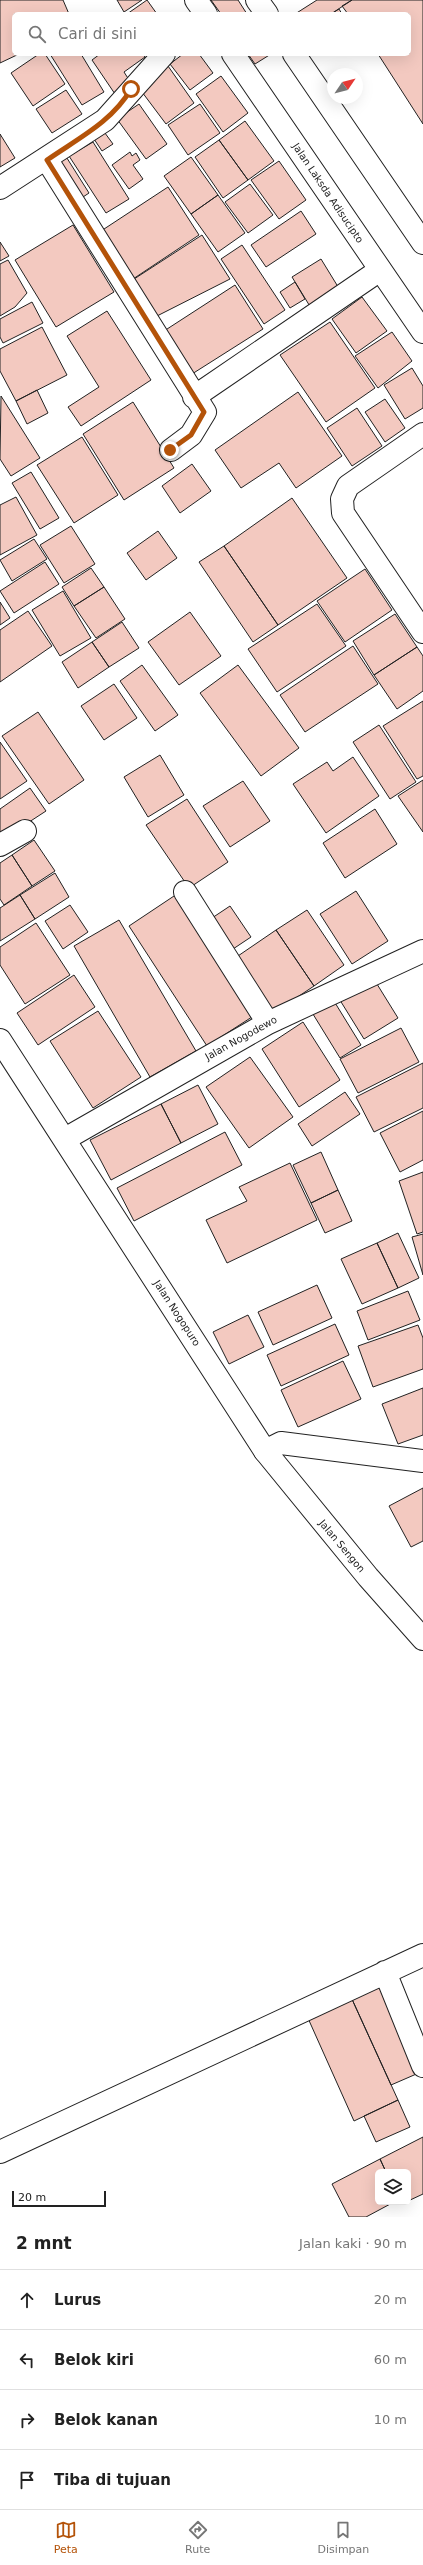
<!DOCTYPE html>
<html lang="id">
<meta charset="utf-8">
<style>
:root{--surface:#fff;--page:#f2f2f2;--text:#222;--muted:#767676;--line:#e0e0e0;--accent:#b45309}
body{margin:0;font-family:"DejaVu Sans",sans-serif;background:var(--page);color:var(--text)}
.controls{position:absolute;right:12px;bottom:12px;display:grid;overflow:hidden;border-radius:6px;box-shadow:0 4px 16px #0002}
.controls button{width:36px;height:36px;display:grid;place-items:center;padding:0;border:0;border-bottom:1px solid var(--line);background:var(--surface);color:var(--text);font:20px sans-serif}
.compass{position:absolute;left:327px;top:68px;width:36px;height:36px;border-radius:50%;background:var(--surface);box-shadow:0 4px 16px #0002;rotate:55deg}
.scale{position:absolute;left:12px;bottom:10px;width:94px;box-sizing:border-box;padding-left:4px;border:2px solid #222;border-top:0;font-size:11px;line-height:14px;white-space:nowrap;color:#222;-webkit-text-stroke:3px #fff;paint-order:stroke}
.stop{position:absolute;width:12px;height:12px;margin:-9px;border:3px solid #b45309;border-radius:50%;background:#fff}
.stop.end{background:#b45309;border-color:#fff;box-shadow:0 1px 4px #0008}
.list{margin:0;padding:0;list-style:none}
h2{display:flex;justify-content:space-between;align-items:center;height:52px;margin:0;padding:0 16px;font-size:17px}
h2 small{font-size:13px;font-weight:400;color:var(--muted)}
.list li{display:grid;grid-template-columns:26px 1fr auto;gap:12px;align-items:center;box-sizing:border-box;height:60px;padding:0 16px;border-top:1px solid var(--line)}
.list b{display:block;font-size:15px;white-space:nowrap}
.list em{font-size:13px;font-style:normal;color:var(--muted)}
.icon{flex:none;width:22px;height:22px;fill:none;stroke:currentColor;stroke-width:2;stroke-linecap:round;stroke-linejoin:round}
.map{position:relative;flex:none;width:423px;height:2217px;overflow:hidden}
.search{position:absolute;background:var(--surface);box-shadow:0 4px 16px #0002;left:12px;right:12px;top:12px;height:44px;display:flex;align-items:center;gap:10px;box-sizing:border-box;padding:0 14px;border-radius:6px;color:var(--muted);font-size:15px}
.sheet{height:292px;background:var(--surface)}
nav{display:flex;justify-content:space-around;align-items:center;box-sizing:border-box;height:56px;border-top:1px solid var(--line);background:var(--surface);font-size:11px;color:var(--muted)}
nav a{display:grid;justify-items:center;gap:2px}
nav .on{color:var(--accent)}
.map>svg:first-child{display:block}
.building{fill:#f3c9c0;stroke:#222}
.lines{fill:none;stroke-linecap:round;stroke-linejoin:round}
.street-casing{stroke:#222;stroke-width:24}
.secondary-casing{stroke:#222;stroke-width:24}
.primary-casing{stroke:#222;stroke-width:24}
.street{stroke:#fff;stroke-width:22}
.secondary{stroke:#fff;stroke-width:22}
.primary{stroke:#fff;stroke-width:22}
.route{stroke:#b45309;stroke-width:5}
.labels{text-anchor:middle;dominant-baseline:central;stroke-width:3;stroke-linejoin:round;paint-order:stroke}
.street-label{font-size:10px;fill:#222;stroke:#fff}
</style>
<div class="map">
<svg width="423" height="2217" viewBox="0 0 423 2217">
<rect width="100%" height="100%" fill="#fff"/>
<!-- building -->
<path class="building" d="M0,0H63L69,14H14V54H19L0,63Z
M117,0H142L124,12Z
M147,0L157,14H127Z
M211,0H238L247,14H221Z
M317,0H352L331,14H295Z
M352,0H423V124L378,54H409V14H348L342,6Z
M339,9L342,14H331Z
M39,54H45L65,84L33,106L11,73Z
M50,54H81L104,92L82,105Z
M100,54H143L145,57L124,72L131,83L115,94L92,60Z
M183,54H199L213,73L190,90L170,64Z
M248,54H271L255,64Z
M168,66L194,103L166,124L139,88Z
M221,76L248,113L223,132L196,94Z
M66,90L82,114L52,133L36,109Z
M139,104L167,144L146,159L117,119Z
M200,104L220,133L188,155L168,125Z
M245,121L274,161L248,180L219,140Z
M102,129L113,144L102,151L92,136Z
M0,134L15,158L0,167Z
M219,140L248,180L223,198L195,157Z
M93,142L129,199L106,213L69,156Z
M130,152L132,156L136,153L140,160L133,165L143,179L129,189L112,165Z
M65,155L89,193L77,201L53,163Z
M191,157L218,195L191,214L164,176Z
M279,161L306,200L279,219L251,180Z
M250,184L273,215L248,233L225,202Z
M168,187L199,235L133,279L101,231Z
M218,195L245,233L218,252L191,214Z
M301,211L316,234L266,267L251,245Z
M73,225L114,292L56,327L15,260Z
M202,235L230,279L155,317L131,281Z
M0,242L9,256L0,261Z
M242,245L285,310L264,324L221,259Z
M321,259L340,290L311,308L292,277Z
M8,260L27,293L15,307L0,316V264Z
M295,282L305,299L290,308L280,292Z
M235,285L263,329L192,374L164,331Z
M362,297L387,331L356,353L332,319Z
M32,302L43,323L3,343L0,337V319Z
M107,311L151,380L81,426L68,407L99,387L67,336Z
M330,322L375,388L326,422L280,355Z
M42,327L67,375L16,401L0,371V349Z
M392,332L412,361L378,388L355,356Z
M412,368L423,386V408L405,419L384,385Z
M37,390L48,413L27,424L16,401Z
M298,392L342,456L296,488L279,463L241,488L215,450Z
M1,396L40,458L11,476L0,459Z
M385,399L405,428L385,442L365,412Z
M133,402L174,468L124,500L83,434Z
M357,408L382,446L352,466L327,428Z
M82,437L118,495L74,523L37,465Z
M192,464L211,491L180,513L162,486Z
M31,472L59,518L40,529L12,483Z
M16,497L37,535L0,555V505Z
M292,498L347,578L278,625L224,546Z
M71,526L95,564L64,583L40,545Z
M158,531L177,558L146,580L127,553Z
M34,539L47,559L12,581L0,560Z
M224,546L278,625L253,642L199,562Z
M45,562L59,584L14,613L0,591Z
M91,568L104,587L74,606L62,587Z
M365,569L392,610L345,642L317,601Z
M104,587L125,619L96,638L74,606Z
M63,591L91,638L60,656L32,610Z
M0,602L10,618L0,625Z
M317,604L346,646L277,692L248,649Z
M28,611L52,646L0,682V630Z
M190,612L221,656L179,685L148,642Z
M395,614L417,647L374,675L353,641Z
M122,622L139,648L109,667L92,642Z
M92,642L109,667L78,688L62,662Z
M353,646L378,684L305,732L280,695Z
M417,647L423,656V691L397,709L374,675Z
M142,665L178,715L155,731L120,681Z
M238,665L299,748L261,776L200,693Z
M114,684L137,718L104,740L81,706Z
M423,701V776L417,779L383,726Z
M38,712L84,780L49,804L2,736Z
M379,725L416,782L390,799L353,742Z
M0,742L27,781L0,799Z
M160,755L184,795L148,817L124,777Z
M353,757L379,796L326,833L293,784L327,762L333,771Z
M423,780V832L398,796Z
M243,781L270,821L230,847L203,806Z
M30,788L46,811L0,841V809Z
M187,799L228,862L189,888L146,825Z
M375,809L397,844L345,878L323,843Z
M34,840L55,871L32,886L12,855Z
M12,855L32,886L4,905L0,899V863Z
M55,873L69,897L35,919L20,895Z
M356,891L388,941L352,964L320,914Z
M177,894L255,1015L207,1046L129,926Z
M20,895L35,919L0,941V908Z
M70,905L88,932L63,949L45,921Z
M230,906L251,937L233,949L212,918Z
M307,910L344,965L314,986L276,930Z
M119,920L196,1051L150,1077L74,946Z
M36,923L70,975L25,1004L0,965V947Z
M276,930L314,986L272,1014L235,958Z
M74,975L95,1007L38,1045L17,1013Z
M372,976L398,1018L364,1039L338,997Z
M329,993L361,1045L340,1058L308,1006Z
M98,1011L141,1077L93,1108L50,1041Z
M303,1022L340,1080L299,1107L262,1049Z
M401,1028L419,1062L358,1093L340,1059Z
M250,1057L293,1117L249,1148L206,1087Z
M423,1063V1108L374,1132L356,1097Z
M198,1085L218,1124L181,1143L161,1104Z
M345,1092L360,1114L312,1146L298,1124Z
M161,1104L181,1143L111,1180L90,1140Z
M423,1111V1160L400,1172L380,1133Z
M225,1132L242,1165L134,1221L117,1188Z
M321,1152L338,1190L311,1203L293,1165Z
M290,1163L317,1220L227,1263L206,1220L247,1201L239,1187Z
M423,1172V1232L417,1234L399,1181Z
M338,1190L352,1221L325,1233L311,1203Z
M398,1233L419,1278L398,1288L377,1243Z
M423,1234V1275L412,1237Z
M377,1243L398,1288L362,1304L341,1259Z
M317,1285L332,1318L273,1345L258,1312Z
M408,1291L420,1320L368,1340L357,1311Z
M248,1315L264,1347L229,1364L213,1332Z
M335,1324L349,1355L281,1386L267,1355Z
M418,1325L423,1338V1369L373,1387L358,1346Z
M343,1361L361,1399L298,1427L281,1390Z
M423,1388V1435L398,1444L382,1404Z
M423,1488V1541L411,1547L389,1506Z
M381,1984L421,2072L391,2085L351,1997Z
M351,1997L398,2100L354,2121L307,2016Z
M398,2100L410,2127L376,2142L364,2116Z
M423,2137V2194L408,2201V2172H386L380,2159Z
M380,2159L386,2172H378V2202H394L366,2217H349L332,2184Z"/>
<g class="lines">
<!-- street casing -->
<g class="street-casing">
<path id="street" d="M47,160L205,412L191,435L171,450
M0,188L105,120L164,54
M194,397L380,270
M423,434L348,486L342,499L343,513L423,632
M0,845L25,831
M185,892L268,1023
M65,1139L268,1023L423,951
M265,1451L281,1443L423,1461
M385,1972L423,2066
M0,2152L423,1955"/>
</g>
<!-- secondary casing -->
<g class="secondary-casing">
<path id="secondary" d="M0,1040L265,1451L368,1577L423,1639"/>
</g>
<!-- primary casing -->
<g class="primary-casing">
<path id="primary" d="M196,0L206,14
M257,0L267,14
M233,54L423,332
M294,54L423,243"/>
</g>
<!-- street -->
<use href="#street" class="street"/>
<!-- secondary -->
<use href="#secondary" class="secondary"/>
<!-- primary -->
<use href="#primary" class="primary"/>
</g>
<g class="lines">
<!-- route -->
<path class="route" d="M131,89C112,122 77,139 47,160L204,412L191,435L170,450"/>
</g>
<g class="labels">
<!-- street labels -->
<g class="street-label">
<text transform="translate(328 193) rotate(56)">Jalan Laksda Adisucipto</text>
<text transform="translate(241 1038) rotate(-29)">Jalan Nogodewo</text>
<text transform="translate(177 1313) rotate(57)">Jalan Nogopuro</text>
<text transform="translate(342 1546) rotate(50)">Jalan Sengon</text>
</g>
</g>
</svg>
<div class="controls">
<button><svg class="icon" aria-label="layers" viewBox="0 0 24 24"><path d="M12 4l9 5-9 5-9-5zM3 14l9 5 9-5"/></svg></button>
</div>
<svg class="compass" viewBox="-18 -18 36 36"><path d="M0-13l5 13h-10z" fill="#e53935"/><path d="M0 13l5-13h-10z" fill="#767676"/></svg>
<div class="scale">20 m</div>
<div class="stop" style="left:131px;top:89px"></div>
<div class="stop end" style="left:170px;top:450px"></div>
<div class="search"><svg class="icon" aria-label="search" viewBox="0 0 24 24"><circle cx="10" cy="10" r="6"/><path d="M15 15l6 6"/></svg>Cari di sini</div>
</div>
<section class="sheet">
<h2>2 mnt<small>Jalan kaki · 90 m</small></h2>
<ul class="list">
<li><svg class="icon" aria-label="ahead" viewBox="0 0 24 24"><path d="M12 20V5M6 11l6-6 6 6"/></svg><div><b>Lurus</b></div><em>20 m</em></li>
<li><svg class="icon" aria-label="left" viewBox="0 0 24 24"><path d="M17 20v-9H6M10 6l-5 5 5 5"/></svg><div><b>Belok kiri</b></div><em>60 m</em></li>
<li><svg class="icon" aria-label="right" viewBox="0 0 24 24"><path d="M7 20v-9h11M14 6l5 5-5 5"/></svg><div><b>Belok kanan</b></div><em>10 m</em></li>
<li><svg class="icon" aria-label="arrive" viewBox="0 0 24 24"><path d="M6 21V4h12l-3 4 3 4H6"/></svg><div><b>Tiba di tujuan</b></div></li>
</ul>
</section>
<nav>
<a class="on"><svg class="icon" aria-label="map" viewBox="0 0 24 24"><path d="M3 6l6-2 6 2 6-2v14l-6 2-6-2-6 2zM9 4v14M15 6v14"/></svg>Peta</a>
<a><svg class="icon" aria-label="directions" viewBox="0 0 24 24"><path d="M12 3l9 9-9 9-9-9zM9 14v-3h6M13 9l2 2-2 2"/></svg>Rute</a>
<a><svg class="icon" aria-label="saved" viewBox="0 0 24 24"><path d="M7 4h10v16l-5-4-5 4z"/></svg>Disimpan</a>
</nav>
